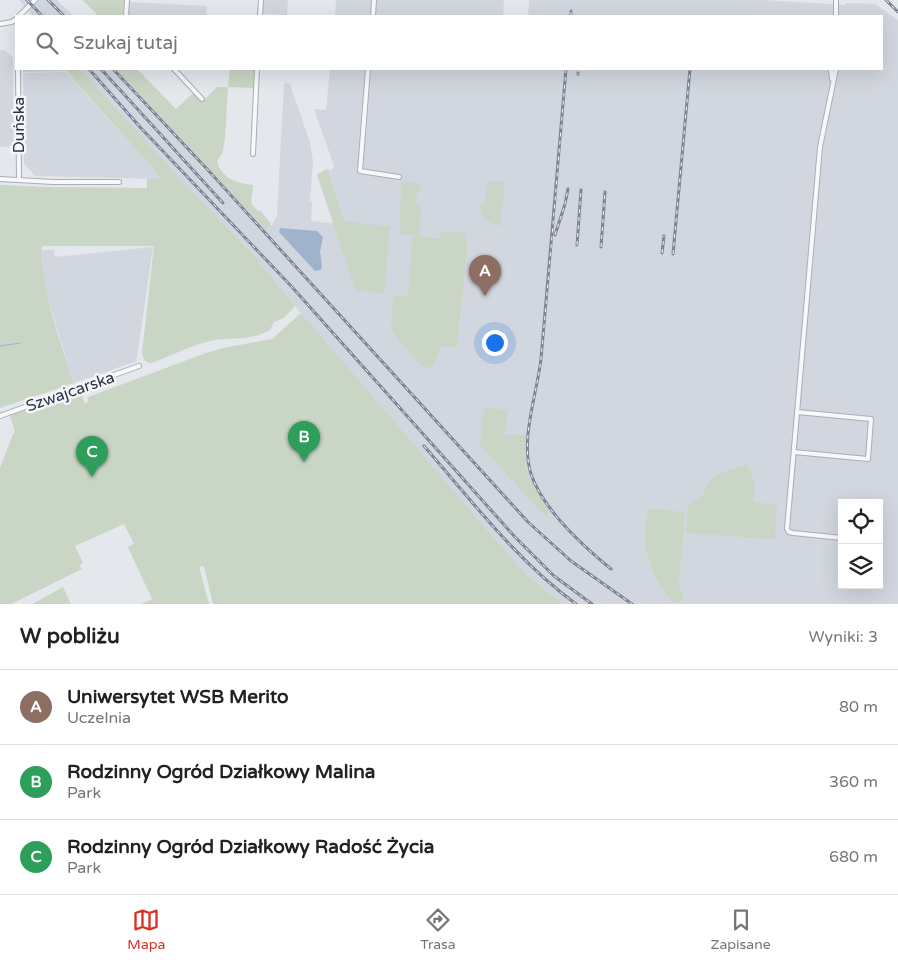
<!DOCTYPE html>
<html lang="pl">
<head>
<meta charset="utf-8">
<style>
	:root { --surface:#fff; --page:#f2f2f2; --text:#222; --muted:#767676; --line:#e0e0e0; --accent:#d93025 }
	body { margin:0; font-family:"Varela Round",sans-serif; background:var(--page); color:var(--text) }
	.controls { position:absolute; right:15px; bottom:15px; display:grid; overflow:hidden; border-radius:0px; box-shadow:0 5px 20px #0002 }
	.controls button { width:45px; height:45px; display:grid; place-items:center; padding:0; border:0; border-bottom:1px solid var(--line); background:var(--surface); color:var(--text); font:25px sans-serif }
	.you { position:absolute; left:494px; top:342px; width:18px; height:18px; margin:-12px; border:4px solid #fff; border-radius:50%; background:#1a73e8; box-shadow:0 0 0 8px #1a73e833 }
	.badge { display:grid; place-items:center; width:32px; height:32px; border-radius:50%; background:var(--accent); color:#fff; font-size:16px; font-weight:700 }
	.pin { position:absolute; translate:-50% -41px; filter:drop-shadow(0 1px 2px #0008) }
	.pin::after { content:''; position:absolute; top:26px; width:18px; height:15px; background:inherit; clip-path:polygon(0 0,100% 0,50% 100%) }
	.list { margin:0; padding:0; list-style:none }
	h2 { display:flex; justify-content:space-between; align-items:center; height:65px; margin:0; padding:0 20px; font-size:21px }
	h2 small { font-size:16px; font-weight:400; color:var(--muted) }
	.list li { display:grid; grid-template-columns:32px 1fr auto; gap:15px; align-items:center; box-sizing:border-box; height:75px; padding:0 20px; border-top:1px solid var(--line) }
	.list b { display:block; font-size:19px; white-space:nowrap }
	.list p { margin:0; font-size:16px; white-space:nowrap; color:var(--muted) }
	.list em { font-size:16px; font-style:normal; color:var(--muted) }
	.icon { flex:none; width:28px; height:28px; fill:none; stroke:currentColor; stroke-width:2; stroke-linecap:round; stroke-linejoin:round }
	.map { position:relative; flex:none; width:898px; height:604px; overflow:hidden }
	.search { position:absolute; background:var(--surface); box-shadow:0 5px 20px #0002; left:15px; right:15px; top:15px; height:55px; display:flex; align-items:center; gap:12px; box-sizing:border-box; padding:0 18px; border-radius:0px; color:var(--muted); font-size:19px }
	.sheet { height:290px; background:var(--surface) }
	nav { display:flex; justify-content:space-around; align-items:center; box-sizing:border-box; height:70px; border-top:1px solid var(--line); background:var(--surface); font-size:14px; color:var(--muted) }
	nav a { display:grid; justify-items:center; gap:2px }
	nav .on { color:var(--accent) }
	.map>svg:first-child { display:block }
	.built { fill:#d2d6de; fill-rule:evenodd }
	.green { fill:#c9d6c5 }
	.water { fill:#9fb4cc }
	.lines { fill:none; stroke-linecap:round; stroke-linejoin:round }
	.stream { stroke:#9fb4cc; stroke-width:1 }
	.street-casing { stroke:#a9aeb7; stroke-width:6 }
	.street { stroke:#f7f8fa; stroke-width:4 }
	.rail-casing { stroke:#7d8696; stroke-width:3 }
	.rail { stroke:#f4f6f9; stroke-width:1; stroke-dasharray:4; stroke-linecap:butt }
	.labels { text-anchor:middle; stroke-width:5; stroke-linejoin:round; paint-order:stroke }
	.street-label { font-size:16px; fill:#2b3445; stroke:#f4f6f9 }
</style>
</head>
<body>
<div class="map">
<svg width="898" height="604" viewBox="0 0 898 604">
	<rect width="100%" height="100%" fill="#e4e7ec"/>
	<g class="built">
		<polygon points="19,0 57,0 73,16 33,16"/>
		<polygon points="263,0 288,0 287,15 262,14"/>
		<polygon points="336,0 371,0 370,16 335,16"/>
		<polygon points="377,0 504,0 503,16 375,16"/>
		<path d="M529,0H764L844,5L847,3L875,4L898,20V604H678L684,597L679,584L684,512L648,508L645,542L657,579L665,592L677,604H562L527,575L488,531L322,339L262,265L173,173L80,69H124L198,145L271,226L277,216L284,83L290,84L310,143L313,161L310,201L312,202L311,221L328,223L345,221L329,174L334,166L314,109L326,110L330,69H366L363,113H367L371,69H882V16H528ZM441,231L466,238L468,246L457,347L394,295L408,296L419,235L441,239ZM842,503H879V585H842Z"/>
		<polygon points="129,2 207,6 206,16 128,16"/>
		<polygon points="0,50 5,50 13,58 14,146 0,147"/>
		<polygon points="66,72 162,179 35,176 24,163 23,73"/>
		<polygon points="153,247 137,357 135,358 137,361 74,383 46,293 43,275 42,250 54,250 55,257"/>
	</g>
	<g class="green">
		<polygon points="82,0 124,0 123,16 97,16 96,13"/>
		<path d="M23,69H80L181,180L258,260L295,306L284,318L274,322L270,330C248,342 233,336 210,341C190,346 171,356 152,363C145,363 143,359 142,353L154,246H42C41,293 60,339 74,383L0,408V185L44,187L147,188V179H162L66,71L23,72Z"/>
		<path d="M116,69H137L176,109L193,93L202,102L217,87H228L225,139L222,154L217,161C221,179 237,183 253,185L251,203L258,212L260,210L271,224L266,230Z"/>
		<polygon points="230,69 254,69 253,88 228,87"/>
		<polygon points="326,169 331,171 329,174 345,221 390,227 384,294 356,290 317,175"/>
		<path d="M488,181L505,182L500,226C484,221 484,220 479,204H485Z"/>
		<polygon points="401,182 421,184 417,194 415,204 422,205 419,235 440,239 441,231 467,233 466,238 468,246 457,347 441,346 432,368 422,366 399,340 391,327 393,295 408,296 412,237 417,235 400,234"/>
		<polygon points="301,313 488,531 527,575 562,604 213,604 204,566 199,567 209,604 141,604 152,599 128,547 134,544 124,524 75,546 83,563 79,565 82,569 11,604 0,604 0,468 13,434 15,432 10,416 11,414 25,410 26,412 81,393 85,404 88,401 88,397 206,353 223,348 272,339"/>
		<polygon points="485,407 508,410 504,435 526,435 525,465 529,477 549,512 545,516 480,445 482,419"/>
		<path d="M747,465L754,480V502L777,505L775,539L686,533L688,505C708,496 700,495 711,480C717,473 738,467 747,465Z"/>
		<path d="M648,508L685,512L679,584L684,597L678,604C659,593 649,565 645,544C644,533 647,519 648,508Z"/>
		<polygon points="63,587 71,604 32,604 36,602"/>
	</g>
	<polygon class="water" points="280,228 317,231 323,237 320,252 322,266 321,270 315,271 279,232"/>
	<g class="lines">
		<polyline class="stream" points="0,346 20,343"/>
		<g class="street-casing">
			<g id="street">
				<polyline points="19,16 35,0"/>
				<polyline points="126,16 127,0"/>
				<polyline points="260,16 261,0"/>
				<polyline points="373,16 374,0"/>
				<polyline points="836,16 836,0"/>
				<polyline points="0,24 12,22 16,19"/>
				<polyline points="18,69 19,180"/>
				<polyline points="174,69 202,99"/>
				<polyline points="368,69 360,171 399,177"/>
				<polyline points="831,69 832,79"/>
				<polyline points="836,69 820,147 787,529 789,532 793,533 842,538"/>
				<polyline points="253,154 257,69"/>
				<polyline points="0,179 53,182 119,182"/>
				<polyline points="0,416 139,366"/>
				<polyline points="794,452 868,459 871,419 797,412"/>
			</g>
		</g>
		<use href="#street" class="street"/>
		<g class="rail-casing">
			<g id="rail">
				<polyline points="27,0 42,16"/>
				<polyline points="48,0 64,16"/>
				<polyline points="886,0 898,12"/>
				<polyline points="571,16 571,11"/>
				<polyline points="89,69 140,127 292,287 515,537 554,576 592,604"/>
				<polyline points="101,69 223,203"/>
				<polyline points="113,69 207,169 528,522 571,561 632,604"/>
				<path d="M566,69C558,165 550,262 541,359C537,394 520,439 531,474C543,510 583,546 611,569"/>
				<polyline points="578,74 578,73"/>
				<polyline points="555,235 565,204 568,189"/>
				<polyline points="577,245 581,190"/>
				<polyline points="601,247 605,192"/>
				<polyline points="662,253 664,236"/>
				<polyline points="673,254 690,69"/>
				<path d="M424,446C472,501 517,561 576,604"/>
			</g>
		</g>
		<use href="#rail" class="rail"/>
	</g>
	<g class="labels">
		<g class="street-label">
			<text transform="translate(18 125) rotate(-90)" y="6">Duńska</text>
			<text transform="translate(70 391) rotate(-19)" y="6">Szwajcarska</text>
		</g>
	</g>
</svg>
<div class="controls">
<button><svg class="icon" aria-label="locate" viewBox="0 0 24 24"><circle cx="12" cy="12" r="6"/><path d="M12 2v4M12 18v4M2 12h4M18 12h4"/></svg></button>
<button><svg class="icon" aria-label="layers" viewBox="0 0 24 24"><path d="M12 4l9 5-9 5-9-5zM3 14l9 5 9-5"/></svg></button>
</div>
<div class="you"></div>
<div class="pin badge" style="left:485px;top:296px;background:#8d6e63">A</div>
<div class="pin badge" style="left:304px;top:462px;background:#2e9e5b">B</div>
<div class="pin badge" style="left:92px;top:477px;background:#2e9e5b">C</div>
<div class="search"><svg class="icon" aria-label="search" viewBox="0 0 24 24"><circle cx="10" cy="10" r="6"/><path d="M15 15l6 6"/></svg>Szukaj tutaj</div>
</div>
<section class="sheet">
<h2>W pobliżu<small>Wyniki: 3</small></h2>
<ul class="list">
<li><span class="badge" style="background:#8d6e63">A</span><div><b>Uniwersytet WSB Merito</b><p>Uczelnia</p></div><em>80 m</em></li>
<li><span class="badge" style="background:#2e9e5b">B</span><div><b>Rodzinny Ogród Działkowy Malina</b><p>Park</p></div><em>360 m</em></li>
<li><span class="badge" style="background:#2e9e5b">C</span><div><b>Rodzinny Ogród Działkowy Radość Życia</b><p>Park</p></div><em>680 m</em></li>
</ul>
</section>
<nav>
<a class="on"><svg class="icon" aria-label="map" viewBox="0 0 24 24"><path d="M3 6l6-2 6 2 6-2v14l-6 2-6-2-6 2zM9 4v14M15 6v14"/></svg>Mapa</a>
<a><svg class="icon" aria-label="directions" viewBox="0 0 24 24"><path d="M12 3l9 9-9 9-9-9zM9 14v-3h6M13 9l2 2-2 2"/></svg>Trasa</a>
<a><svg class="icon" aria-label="saved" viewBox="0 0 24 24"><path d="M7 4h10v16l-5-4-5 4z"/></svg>Zapisane</a>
</nav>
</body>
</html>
